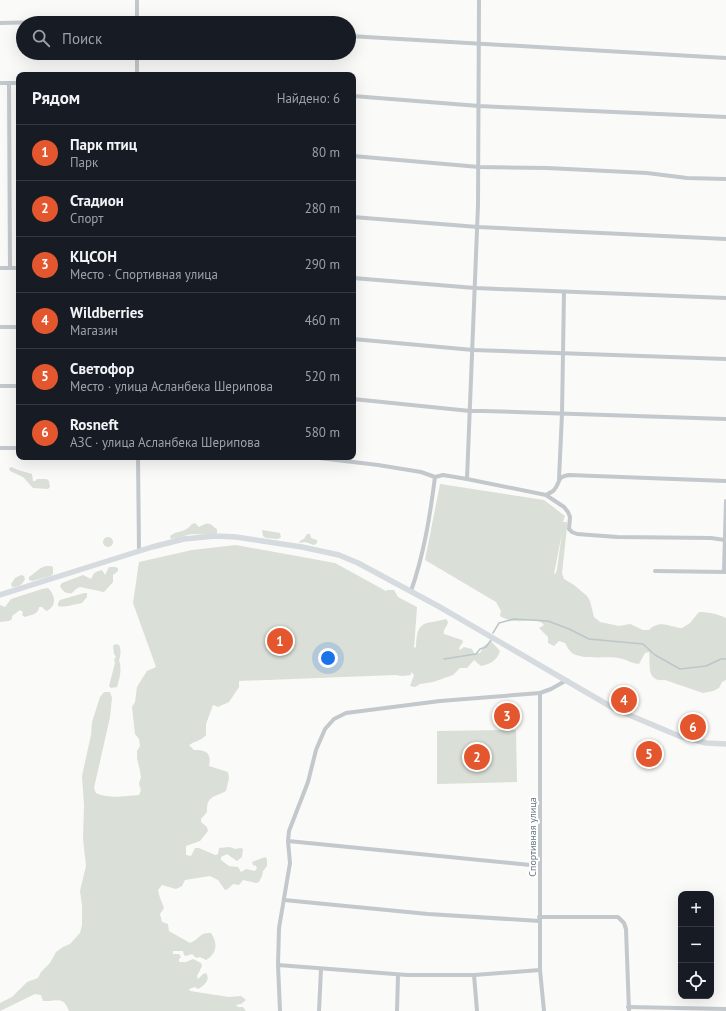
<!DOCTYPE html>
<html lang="ru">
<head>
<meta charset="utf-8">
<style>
	:root { --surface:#171b24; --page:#20242c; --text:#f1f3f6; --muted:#9ea1a6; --line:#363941; --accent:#e4572e }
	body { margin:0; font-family:"PT Sans",sans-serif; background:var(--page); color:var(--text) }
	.controls { position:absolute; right:12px; bottom:12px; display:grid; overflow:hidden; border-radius:8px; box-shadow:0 4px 16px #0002 }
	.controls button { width:36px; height:36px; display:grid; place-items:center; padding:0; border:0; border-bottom:1px solid var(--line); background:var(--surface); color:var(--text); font:20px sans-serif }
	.you { position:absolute; left:328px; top:658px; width:14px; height:14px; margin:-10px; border:3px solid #fff; border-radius:50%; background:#1a73e8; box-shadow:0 0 0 6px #1a73e833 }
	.badge { display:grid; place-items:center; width:26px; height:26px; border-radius:50%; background:var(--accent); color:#fff; font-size:13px; font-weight:700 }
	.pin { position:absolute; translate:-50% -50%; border:2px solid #fff; box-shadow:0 1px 4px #0006 }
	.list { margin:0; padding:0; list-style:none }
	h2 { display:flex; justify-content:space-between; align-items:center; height:52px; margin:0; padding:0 16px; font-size:17px }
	h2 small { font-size:13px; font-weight:400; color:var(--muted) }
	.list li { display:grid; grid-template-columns:26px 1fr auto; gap:12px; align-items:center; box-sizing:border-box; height:56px; padding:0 16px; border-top:1px solid var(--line) }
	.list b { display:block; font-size:15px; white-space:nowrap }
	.list p { margin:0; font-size:13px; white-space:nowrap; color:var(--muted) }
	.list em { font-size:13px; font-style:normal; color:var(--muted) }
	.icon { flex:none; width:22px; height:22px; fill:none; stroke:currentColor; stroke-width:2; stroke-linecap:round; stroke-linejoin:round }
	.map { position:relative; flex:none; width:726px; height:1011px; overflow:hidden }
	.search { position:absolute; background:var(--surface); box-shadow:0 4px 16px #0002; left:16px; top:16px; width:340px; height:44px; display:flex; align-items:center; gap:10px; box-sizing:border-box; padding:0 14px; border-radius:22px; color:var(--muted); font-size:15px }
	.panel { position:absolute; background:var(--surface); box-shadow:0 4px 16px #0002; left:16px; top:72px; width:340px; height:388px; border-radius:8px }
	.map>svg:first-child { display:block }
	.green { fill:#dadfd7; fill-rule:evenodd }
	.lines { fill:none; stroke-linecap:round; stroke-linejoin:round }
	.stream { stroke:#bbc7cb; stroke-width:1.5 }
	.minor { stroke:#c3c8cc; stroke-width:4 }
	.secondary { stroke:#d6dbdf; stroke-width:5.5 }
	.labels { text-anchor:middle; stroke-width:4; stroke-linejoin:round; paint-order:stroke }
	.street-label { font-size:10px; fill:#657683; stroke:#fff }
</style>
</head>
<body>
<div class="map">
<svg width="726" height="1011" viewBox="0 0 726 1011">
	<rect width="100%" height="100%" fill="#fafaf8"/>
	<g class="green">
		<polygon points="12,467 18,470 32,474 33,481 35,481 37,479 47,479 49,481 50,487 48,489 33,488 23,477 10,471 9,468"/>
		<path d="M440,484L544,500L565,516L563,522H567V527L562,573L564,579L574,585L587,596L590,601L594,617L600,622L619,626L630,624L643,630H649C660,619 669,627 682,628L690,623L699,612C708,612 718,614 726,618V680L722,682L719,688L713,691L703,693L665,680C645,682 651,664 649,652L645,653L639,664C630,663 626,659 618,658C606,656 582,660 572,653C569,650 567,647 565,643L559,641L554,646L548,643V637L539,628L544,625C537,617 525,622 516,621C510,621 505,619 500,616L501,611L496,602L425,560ZM562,533L557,569L556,573L554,574Z"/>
		<path d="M195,523L199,527C207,523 208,522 214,527C218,531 217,526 217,533L215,535C207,535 200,534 192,534C185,535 178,539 171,539L170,536C177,530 186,533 192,524Z"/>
		<polygon points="262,530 280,533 281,537 278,539 266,538 263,536"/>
		<polygon points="307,534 310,534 311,538 317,540 317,543 314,545 305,542 299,543 301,540 304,539"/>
		<circle cx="108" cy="542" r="5"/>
		<path d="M236,545L335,563L386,591L387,590H394L398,597L417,607L414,648L416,647C417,619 424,625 446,619L448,622C447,627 443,629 444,634L462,640L463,642L459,648L460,650L464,647L472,649L474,653H480L484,646L491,641L500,651C497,661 490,664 481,666L474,660L467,668H460L453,675L433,682L420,684L415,687L410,686L414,675L411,672V675L402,676L395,675L239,681V687L229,702L218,707L213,705L206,724V735C201,741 195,741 189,745L194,750C205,750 212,752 209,766L228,772L229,778L226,791C215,797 206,796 207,812L201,819V822L207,827L208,831L200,841L186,846V855L191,856L195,848H199L215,855L218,854L219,848L230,847L235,849L241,848L243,849L242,857L237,861L227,854L221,857V860L229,866L238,867L241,872L246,869L255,871L257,868L256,866L253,865L252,862L265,857L267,859V866L263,871L262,876L259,882L256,883L243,880L239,885L233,884L228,889L225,890L218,880L210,876L185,880L182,886L176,889L162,885L158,890C159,897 162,902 164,908L160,914L162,922L168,924L169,931L190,943C200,939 199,932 211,933C218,943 217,954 206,960L200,957L196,958L192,954L186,956L184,955L183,951H173V954H179L181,957L179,959V962H186L193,959L201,963L202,966L197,976L198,979L203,974L206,973C211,980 204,986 198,989L195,987L189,989L190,991L229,997L241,996L246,1000L241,1004L236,1005L238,1007H243L246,1011H69C63,995 56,1002 43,1001L41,995L35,994L0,1011V1003L12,997L27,982L38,978L41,972L50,963L56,952L63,947L70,944L80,933L82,925V905L80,891L86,866L83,839L84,805L82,776L91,735L92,722L100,697L104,692H110L112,698L110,717L94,788L96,793C107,799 126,796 139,795L141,790L139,784L141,777L140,771L137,758V751L140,746L139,739L135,734L132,707L135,702L137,687L140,682L147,671L156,667L133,603L139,562L192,550Z"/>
		<path d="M47,566H51L53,567V574L51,576L32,581L29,580V577C35,573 40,567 47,566Z"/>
		<path d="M109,567H115L118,568V571L113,575V582L104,592L80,587L76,589L72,593C65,594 63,591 60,586L62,583L83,575L91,579C94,573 94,572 102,570L105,575Z"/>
		<path d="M21,575L24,576L25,579C22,585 19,587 12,587L11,584L15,578Z"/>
		<path d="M48,588C56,596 57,607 46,611L42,607H39C39,614 31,615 25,617L22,615L23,612L20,610L12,616V619L9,621L0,622V605L5,607L11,599L42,589Z"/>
		<path d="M84,593H87V597L82,603C75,604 64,608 58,606V603L60,600Z"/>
		<path d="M115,644L119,645C121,649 121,655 119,660C122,668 120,678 117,687L111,688L109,686L115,663L114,659L116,657L114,654L113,646Z"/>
		<polygon points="516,730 517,782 437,784 437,731"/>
	</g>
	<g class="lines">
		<g class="stream">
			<polyline points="493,633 499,623 514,619 548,621 569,629 589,639 643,644 655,655 680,669 706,666 721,659 726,659"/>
			<polyline points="444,659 476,654 480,649 486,647 491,640"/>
		</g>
		<g class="minor">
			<polyline points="137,0 137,23"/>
			<polyline points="0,23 137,20"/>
			<polyline points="349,36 726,58"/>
			<polyline points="137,53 137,75"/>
			<polyline points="0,83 19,83"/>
			<polyline points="9,83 10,268"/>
			<polyline points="353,96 479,106 726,117"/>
			<polyline points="353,156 479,167 547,168 647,173 687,178 726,179"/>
			<polyline points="353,217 478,227 726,239"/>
			<polyline points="0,268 19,268"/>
			<polyline points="353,278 475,288 726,298"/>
			<polyline points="0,327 19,327"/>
			<polyline points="353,339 473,350 726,359"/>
			<polyline points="0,386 19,386"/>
			<polyline points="353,399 470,411 484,411 726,419"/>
			<polyline points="0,448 19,448"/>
			<polyline points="138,457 139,551"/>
			<polyline points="311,457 378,465 421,472 435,477 443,475 467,479 546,495 564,507 568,512 570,517 569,529 572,532 577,534 617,537 711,538 725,540"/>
			<polyline points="467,479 478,205 479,0"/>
			<polyline points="559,479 562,414 564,292"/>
			<path d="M546,495C548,494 552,492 554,490C561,482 556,477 569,475L726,481"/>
			<polyline points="655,571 726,572"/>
			<polyline points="724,572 726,501"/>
			<path d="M411,591C424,554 430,516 435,477"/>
			<polyline points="288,841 540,866"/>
			<polyline points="284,900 428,914 540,921"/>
			<polyline points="539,917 618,917 624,923 626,929 629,1011"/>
			<polyline points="278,965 407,975 474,975 540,970"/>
			<polyline points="474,975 477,1011"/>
			<polyline points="628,1007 726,1009"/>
			<polyline points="280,1011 278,965 279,928 290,863 288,841 289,831 308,782 316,750 325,729 334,719 346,713 440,701 540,693"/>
			<polyline points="319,1011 321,969"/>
			<polyline points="397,1011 398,975"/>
			<polyline points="544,1011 540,970 540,693 551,689 567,680"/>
		</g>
		<polyline class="secondary" points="0,595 152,547 184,539 215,536 236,537 302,547 339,555 358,563 438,606 615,709 679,736 706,743 726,744"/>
	</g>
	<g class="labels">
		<g class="street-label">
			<text transform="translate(532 837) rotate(-90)" y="4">Спортивная улица</text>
		</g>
	</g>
</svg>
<div class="controls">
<button>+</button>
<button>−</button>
<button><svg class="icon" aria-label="locate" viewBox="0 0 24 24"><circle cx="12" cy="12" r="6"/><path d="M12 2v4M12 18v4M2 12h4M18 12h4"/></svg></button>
</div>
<div class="you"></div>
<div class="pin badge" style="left:280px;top:641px">1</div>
<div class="pin badge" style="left:477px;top:757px">2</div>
<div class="pin badge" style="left:507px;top:716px">3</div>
<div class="pin badge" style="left:624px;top:700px">4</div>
<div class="pin badge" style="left:649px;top:754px">5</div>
<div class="pin badge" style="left:693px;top:727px">6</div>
<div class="search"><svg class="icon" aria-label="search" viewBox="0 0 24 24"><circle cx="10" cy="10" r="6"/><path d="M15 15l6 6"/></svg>Поиск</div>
<section class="panel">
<h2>Рядом<small>Найдено: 6</small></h2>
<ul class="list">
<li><span class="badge">1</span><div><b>Парк птиц</b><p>Парк</p></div><em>80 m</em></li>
<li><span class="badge">2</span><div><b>Стадион</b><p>Спорт</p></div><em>280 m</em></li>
<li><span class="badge">3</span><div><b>КЦСОН</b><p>Место · Спортивная улица</p></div><em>290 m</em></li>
<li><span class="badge">4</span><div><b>Wildberries</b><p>Магазин</p></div><em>460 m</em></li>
<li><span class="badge">5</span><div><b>Светофор</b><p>Место · улица Асланбека Шерипова</p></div><em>520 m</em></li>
<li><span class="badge">6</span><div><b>Rosneft</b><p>АЗС · улица Асланбека Шерипова</p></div><em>580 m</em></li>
</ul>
</section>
</div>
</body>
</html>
